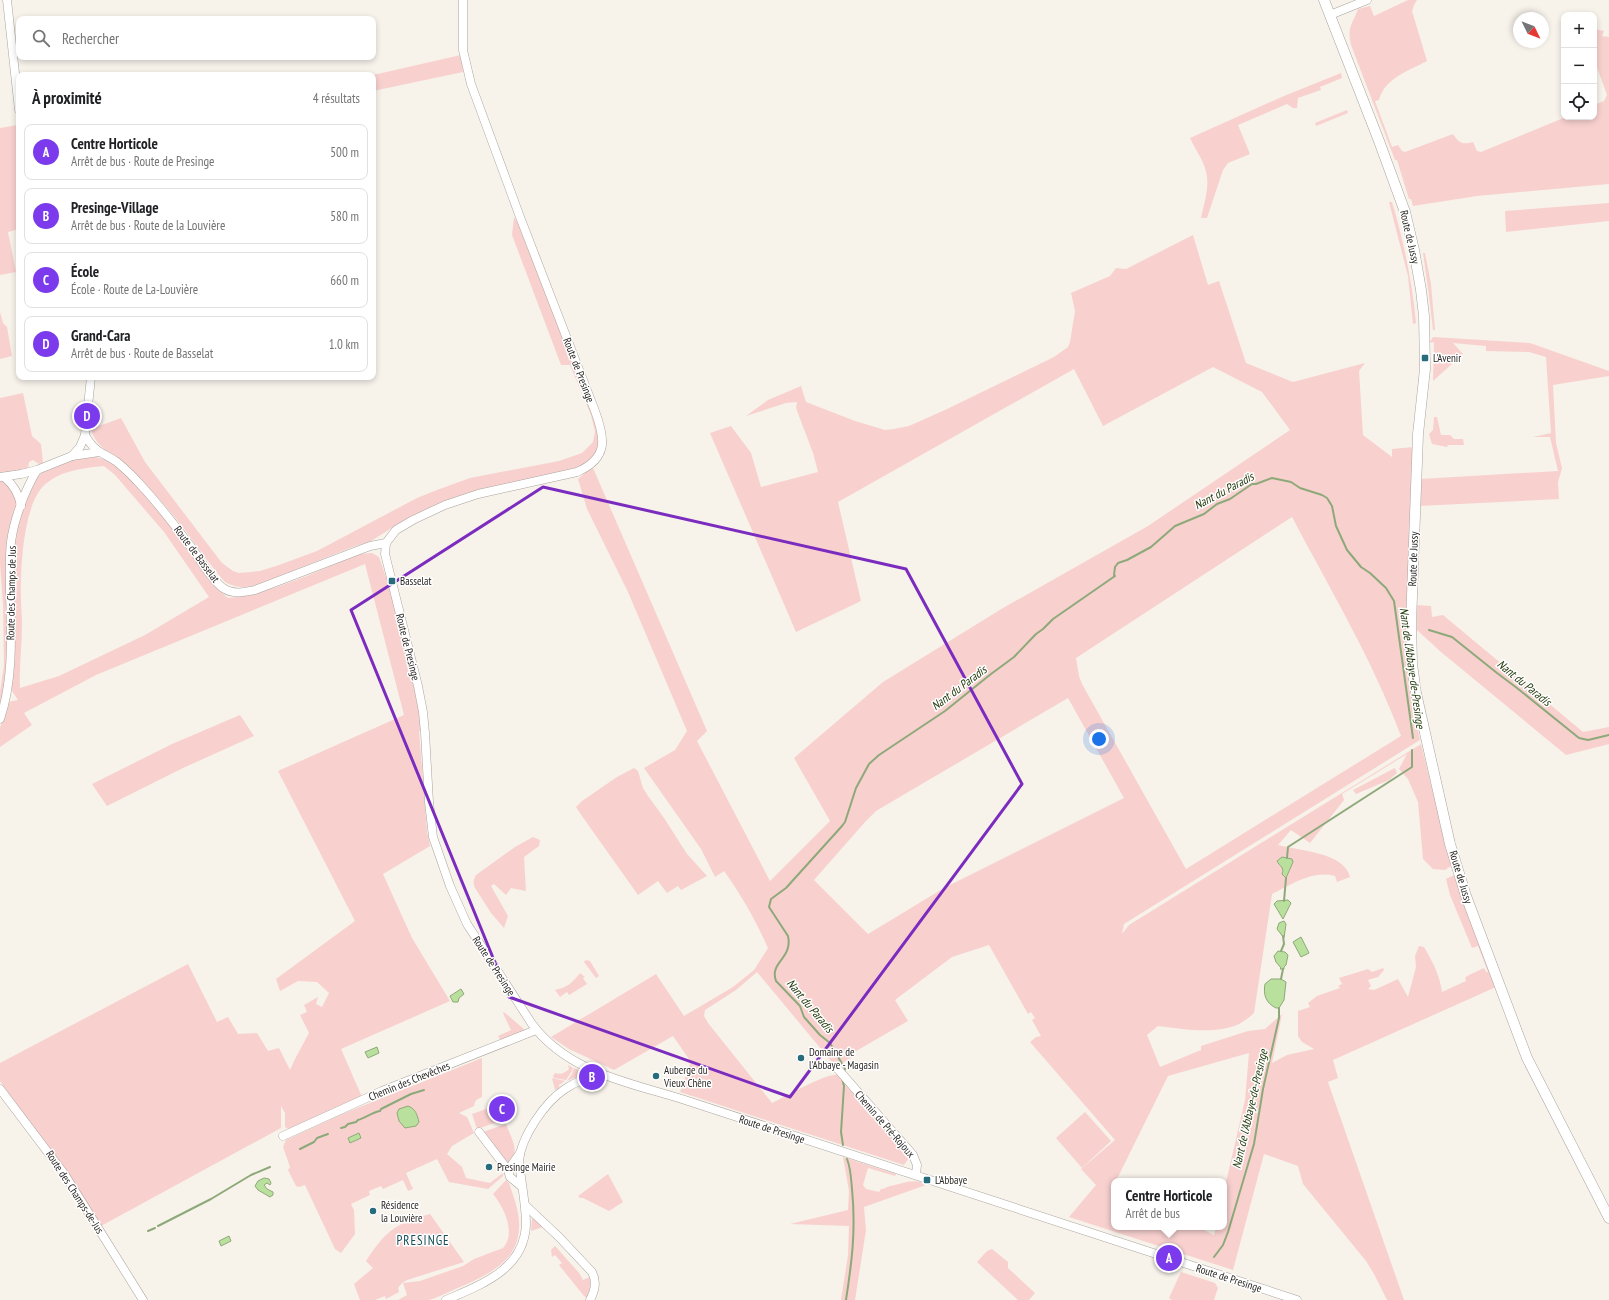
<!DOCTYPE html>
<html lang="fr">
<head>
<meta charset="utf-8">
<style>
	:root { --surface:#fff; --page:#f6f6f6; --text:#202124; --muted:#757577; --line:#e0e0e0; --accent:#7c3aed }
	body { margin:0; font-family:"PT Sans Narrow",sans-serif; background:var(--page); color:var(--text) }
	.controls { position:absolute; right:12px; top:12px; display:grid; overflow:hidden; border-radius:8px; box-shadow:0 2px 6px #0003 }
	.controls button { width:36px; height:36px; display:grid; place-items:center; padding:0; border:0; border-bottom:1px solid var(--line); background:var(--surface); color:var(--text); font:20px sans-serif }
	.compass { position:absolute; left:1513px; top:12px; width:36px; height:36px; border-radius:50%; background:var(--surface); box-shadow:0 2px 6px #0003; rotate:133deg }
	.you { position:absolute; left:1099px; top:739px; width:14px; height:14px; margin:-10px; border:3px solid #fff; border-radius:50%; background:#1a73e8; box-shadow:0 0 0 6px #1a73e833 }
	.badge { display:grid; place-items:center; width:26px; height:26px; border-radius:50%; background:var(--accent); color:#fff; font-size:13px; font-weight:700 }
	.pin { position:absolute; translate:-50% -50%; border:2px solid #fff; box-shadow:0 1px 4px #0006 }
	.popup { position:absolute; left:1111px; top:1178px; width:116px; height:52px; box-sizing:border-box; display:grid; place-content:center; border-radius:8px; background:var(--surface); filter:drop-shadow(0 1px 3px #0005); font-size:13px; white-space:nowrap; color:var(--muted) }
	.popup b { font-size:15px; color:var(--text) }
	.popup::after { content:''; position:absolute; left:50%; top:100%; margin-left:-8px; border:8px solid transparent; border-top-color:var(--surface) }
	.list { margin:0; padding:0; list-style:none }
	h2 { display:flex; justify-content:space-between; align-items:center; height:52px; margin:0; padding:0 16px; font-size:17px }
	h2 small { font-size:13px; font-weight:400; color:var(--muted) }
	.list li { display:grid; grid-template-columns:26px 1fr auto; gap:12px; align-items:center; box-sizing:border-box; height:56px; margin:0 8px 8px; padding:0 8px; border:1px solid var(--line); border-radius:8px }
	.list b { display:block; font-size:15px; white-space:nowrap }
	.list p { margin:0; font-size:13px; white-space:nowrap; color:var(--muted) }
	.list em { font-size:13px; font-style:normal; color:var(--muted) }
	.icon { flex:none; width:22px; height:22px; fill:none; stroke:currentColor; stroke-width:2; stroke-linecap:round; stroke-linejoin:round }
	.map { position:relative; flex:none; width:1609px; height:1300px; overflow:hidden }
	.search { position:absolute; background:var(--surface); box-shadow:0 2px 6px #0003; left:16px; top:16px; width:360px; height:44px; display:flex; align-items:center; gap:10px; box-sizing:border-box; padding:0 14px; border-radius:8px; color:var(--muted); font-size:15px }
	.panel { position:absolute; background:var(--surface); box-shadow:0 2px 6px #0003; left:16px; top:72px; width:360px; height:308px; border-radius:8px }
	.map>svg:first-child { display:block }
	.green { fill:#f8d1cf; fill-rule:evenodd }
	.water { fill:#b9e19d; stroke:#8ea979 }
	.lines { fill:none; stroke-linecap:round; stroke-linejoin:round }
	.stream { stroke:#8ea979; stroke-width:2 }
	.minor-casing { stroke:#a9a49d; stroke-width:9 }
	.major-casing { stroke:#a9a49d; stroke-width:11 }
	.minor { stroke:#fff; stroke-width:8 }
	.major { stroke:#fff; stroke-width:10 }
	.marked { fill:none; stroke:#7b2cbf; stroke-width:3; stroke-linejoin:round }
	.poi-dot { fill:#276c7c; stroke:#fff; stroke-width:1.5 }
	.labels { text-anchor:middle; stroke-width:3; stroke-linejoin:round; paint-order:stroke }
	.street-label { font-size:11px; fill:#292724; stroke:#fff }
	.poi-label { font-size:11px; fill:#292724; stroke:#fff; text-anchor:start }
	.water-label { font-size:12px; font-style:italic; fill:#1e3606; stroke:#fff }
	.quarter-label { font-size:13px; letter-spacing:1px; fill:#154d59; stroke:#fff }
</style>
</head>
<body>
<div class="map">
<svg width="1609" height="1300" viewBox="0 0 1609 1300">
	<rect width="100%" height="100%" fill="#f7f2ea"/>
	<g class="green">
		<path d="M1408,0H1417L1414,5L1412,11L1427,61C1408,71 1385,78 1379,100L1375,101L1392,147L1398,145L1402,151L1405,152L1453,134C1459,143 1462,145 1473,142L1477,151L1481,152L1566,117H1594V105L1604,101L1607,95L1594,59V29L1604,31L1602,36L1609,37V184L1477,196L1413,206L1411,199H1409L1397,160H1395L1351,45C1347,27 1352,25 1358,9L1370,6L1374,16Z"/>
		<polygon points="461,55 463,72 373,91 373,75"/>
		<path d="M1341,73L1342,78L1320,87L1321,90L1298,98L1297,108H1293L1287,104L1238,125L1250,154L1228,163L1223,170L1207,218H1201C1204,203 1210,187 1206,172C1204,161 1195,149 1190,138L1284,96Z"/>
		<polygon points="1347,110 1348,113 1316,126 1315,123"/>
		<polygon points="18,125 19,229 8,232 16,272 0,275 0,128"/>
		<path d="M1389,202H1392C1404,242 1412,282 1416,323L1413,324L1408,276Z"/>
		<polygon points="1609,203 1609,221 1506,232 1505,211"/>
		<path d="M514,217L520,226L595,421C600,445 601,457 576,468L454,499L411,516L371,541L350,548L257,585C245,588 235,588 225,582C209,564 196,545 182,526C166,506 149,487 131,469C116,454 97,451 91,429L121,418L145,462L222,563L233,571L239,573L260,571L279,565L317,551L417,498L437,490L470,478L559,461L582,453L593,442L595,432L591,415L570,365H561L512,235Z"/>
		<path d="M1193,235L1208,285L1219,281L1246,363L1293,382L1365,363L1359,371L1363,435L1392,457V449L1413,447L1406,646L1410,692L1420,740L1124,924L1122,934L1129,925L1421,744L1451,866L1445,870L1433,869L1423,859L1418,802L1408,779L1399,769L1407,754L1342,794L1344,800L1310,843L1291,830L1278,845C1300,851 1344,852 1350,877L1337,882L1335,876C1313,870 1292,884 1272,894L1254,1013C1250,1017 1244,1021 1239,1024C1215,1035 1183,1029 1158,1026L1147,1035L1160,1067L1201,1050V1046L1248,1031L1265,1029L1282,1014L1272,1063L1287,1055L1314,1049L1302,1042L1298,1036V1011L1310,1007L1308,1003L1317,996L1340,988L1338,986L1342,984L1339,978L1368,969L1372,972L1383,968L1384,970L1378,977L1368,980L1371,986L1368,989L1374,990L1398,979L1408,997L1416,967L1415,956L1419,946L1424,947C1433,963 1439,973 1442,992L1466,981L1465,978L1467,976L1484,968L1486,972H1488L1478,946L1472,948L1450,895L1446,879L1454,875L1496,987L1333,1060L1338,1078L1328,1082L1404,1300H1387L1374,1274L1366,1261L1303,1184L1298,1166L1264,1154L1233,1270L1069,1217L1096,1185L1081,1169L1115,1140L1030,1042L1036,1037L1041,1036L1032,1020L1035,1018L1031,1012L1028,1014L989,945L952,957L895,1000L908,1021L851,1054L852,1057L836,1067L757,972L736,990L705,1010L704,1016L708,1023L772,1103C785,1097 827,1072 839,1075L858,1100L909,1158L904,1165L680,1092L691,1062L673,1036L614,1070L569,1049L551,1037L656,974L684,1016L733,987L754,970L768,948C756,921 742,896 724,871L715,877L701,849L644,768L675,750L687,731L628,592L587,509L578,479L587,471L593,468L707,731L697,741L770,881L830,821L794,758L883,682L1003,608L1148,526L1290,430L1262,392L1213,367L1103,426L1074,369L838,502L861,601L796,632L710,433L731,426L751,453L761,487L818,472L813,453L796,408L797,402L786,403L746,416L768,400L801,386L806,402L855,421L885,430L894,429L909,426L945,410L1054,357L1068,347L1070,342L1075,311L1071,293L1110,276L1116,268L1126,269ZM1292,517C1330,589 1372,659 1401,736L1186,869L1082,684L1079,676L1076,658ZM1068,698L1124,798L944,888L868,934L814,880L865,822L876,811ZM1249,1053L1245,1100L1224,1191V1227H1216L1214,1235L1198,1227H1114V1181H1116L1168,1076Z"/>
		<polygon points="1423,253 1425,253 1431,284 1435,330 1433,330 1428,288"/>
		<polygon points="0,312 3,323 7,327 12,356 0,359"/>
		<polygon points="1433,337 1530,343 1609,371 1609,376 1553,385 1556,443 1562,468 1558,482 1559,499 1419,506 1420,479 1558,471 1550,437 1533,437 1551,433 1546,357 1529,352 1486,351 1486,346 1453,343 1463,354 1433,381 1434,342 1429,343"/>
		<polygon points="23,393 32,436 41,444 43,463 39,464 33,460 29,462 28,468 24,470 0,473 0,398"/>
		<polygon points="1434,417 1437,417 1441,435 1450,435 1454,439 1463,439 1464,445 1448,445 1447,447 1432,444 1429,434 1433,430"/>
		<path d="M92,456C123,462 143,492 161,514C170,525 180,536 188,548C200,566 211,585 228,598C274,593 317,571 359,554L372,553L379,557L395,603L415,686L422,730L419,731L427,831L430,846L383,874L412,938L450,1001L341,1049L362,1097L291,1131L285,1127V1113L281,1106V1128L101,1226L0,1081V1063L188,964L217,1022L228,1017L238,1034L257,1033L268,1051L279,1048L290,1070L295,1059L309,1033L300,1015L307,1012L304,1005L318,997L316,1004L322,1007L329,993L317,982L298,981L280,991L276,979L355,921L278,771L404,715L365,564L96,675L24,713L32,725L0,747V728L8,702L18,700L12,691L11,684C13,655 14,625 14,596C14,582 12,567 13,553C14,535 26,493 37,478C45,466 78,458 92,456ZM104,466L115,475L164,532L209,597L145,635L59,676L20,688C19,667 22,645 22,624C22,616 21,608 21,600C20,571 23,513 40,490C55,471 82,468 104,466Z"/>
		<polygon points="0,480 10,485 17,504 10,533 7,671 0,711 0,692 4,665 3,604 0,564"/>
		<polygon points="1417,605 1431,606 1432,617 1443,615 1583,732 1609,727 1609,744 1566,755 1441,652 1417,630"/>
		<polygon points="240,715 254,736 183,768 107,806 92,784 172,744"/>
		<polygon points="634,768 638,771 643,788 648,796 664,818 687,854 707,876 681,890 678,886 667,893 658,881 638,895 582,816 576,807 582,801 617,777"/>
		<polygon points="1395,768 1397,773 1389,780 1356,794 1353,790"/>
		<path d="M533,837L540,840L539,846L524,857L526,891L511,888L506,895L494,884L491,886L508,916L504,928L491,913L475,888C473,883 473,880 476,875L515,847Z"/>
		<polygon points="586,960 590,961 599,976 596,978 584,962"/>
		<path d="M580,973L585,977L583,978L587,984L569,995L567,992L560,997L555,990C567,988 573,982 580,973Z"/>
		<polygon points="504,1012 525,1030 501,1041 498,1036 511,1030 503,1013"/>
		<path d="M482,1058V1097C477,1099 475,1100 474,1106L459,1113L467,1117L474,1133L452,1146L447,1154L462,1167L466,1178L490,1183L503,1173V1176L488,1189L449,1182L437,1159L406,1173L413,1189L408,1191L403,1180L383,1189L381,1186L369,1191L370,1195L351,1204L354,1210L355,1234L341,1253L335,1249L305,1185L299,1187L296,1186L288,1170L290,1167L283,1147L286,1140L340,1115Z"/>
		<path d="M568,1065L573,1068L572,1071L566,1080L554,1078L553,1076L555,1073C560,1075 565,1073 569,1069Z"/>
		<polygon points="574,1068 584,1072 585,1075 583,1077 581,1075 567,1081 572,1074"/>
		<polygon points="552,1078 565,1081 559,1085 559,1088 555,1090"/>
		<polygon points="500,1104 506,1119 477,1129 472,1114"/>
		<polygon points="1085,1112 1111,1141 1082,1168 1056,1138"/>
		<path d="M506,1124C511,1138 522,1153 507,1164L483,1132Z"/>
		<path d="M843,1157L896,1174L895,1176L868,1168L863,1185L866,1189L879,1192L881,1189C885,1189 886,1187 890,1186C902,1184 915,1177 926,1185L864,1207L866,1230L855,1300H841L848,1255L849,1226L790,1224L848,1210L849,1191Z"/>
		<polygon points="608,1174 623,1202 609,1211 583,1198 580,1198 578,1196"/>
		<path d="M506,1180L509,1183C515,1201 522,1217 518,1237C512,1267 476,1280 451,1291C444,1294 436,1298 429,1300C419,1300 407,1300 398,1300L407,1295L403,1283L420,1281L463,1266L474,1259L503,1248C505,1246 507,1242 508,1239C512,1224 502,1205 493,1194Z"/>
		<path d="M430,1214L464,1262L407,1280L402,1283L398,1288L399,1292L386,1299L385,1296L375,1300H360L354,1284L373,1268L366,1261C385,1232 395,1223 430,1214Z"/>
		<polygon points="532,1218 534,1218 543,1227 531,1231"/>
		<polygon points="555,1246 579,1273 583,1280 590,1277 590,1289 587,1298 584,1296 559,1265 562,1263 555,1255 552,1257 551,1250"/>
		<polygon points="992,1249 1008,1262 1008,1268 1035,1293 1029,1300 1018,1300 977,1262 987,1251"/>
		<polygon points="1181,1272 1215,1283 1218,1288 1214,1300 1172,1300 1169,1298"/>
	</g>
	<g class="water">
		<path d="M1282,857L1292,859L1293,862L1286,878L1282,874C1285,867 1279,866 1277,861Z"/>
		<polygon points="1288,900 1291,903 1283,919 1274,904 1277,901"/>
		<polygon points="1284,921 1286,924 1284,938 1277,929 1279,923"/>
		<polygon points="1301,937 1309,953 1301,957 1293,942"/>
		<polygon points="1278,951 1285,952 1288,955 1286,965 1284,967 1284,969 1280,969 1281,968 1276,962 1274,956"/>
		<path d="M1271,979H1281L1286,982L1284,1000L1279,1008H1276C1266,1003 1263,995 1265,984Z"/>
		<polygon points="461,989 464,994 459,998 458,1002 453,1002 450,996"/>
		<polygon points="377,1047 379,1053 368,1058 365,1052"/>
		<path d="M408,1106C416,1109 417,1115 419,1122L416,1126L405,1128L399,1121L397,1113L399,1109Z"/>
		<polygon points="359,1133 361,1138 350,1143 348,1138"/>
		<polygon points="264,1178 269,1179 271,1183 270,1185 267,1183 264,1185 267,1189 273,1192 273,1195 270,1197 258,1190 255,1186 258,1181"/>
		<polygon points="229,1236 231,1241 221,1246 219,1241"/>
	</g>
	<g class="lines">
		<g class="stream">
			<polyline points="1429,630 1452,637 1497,673 1517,688 1579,738 1588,740 1609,735"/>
			<polyline points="1287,858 1288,847 1412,767 1412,750"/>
			<polyline points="1284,901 1286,878"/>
			<polyline points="1281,951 1284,944 1283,936"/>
			<polyline points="1281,979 1283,969"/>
			<path d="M844,1072L845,1069L830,1043L820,1035L804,1017L800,1006L776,981C769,962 793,959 788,936L769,907L771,899L786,888L842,826L845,822L856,788L869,764L879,755L945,711L981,682L991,674L1014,657L1036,634L1043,629L1053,619L1115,576L1114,575L1115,567L1118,563L1127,560L1151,547L1175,526L1204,514L1217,504L1230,499L1252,484H1256L1272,478L1291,482L1300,488L1322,495L1327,498L1332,506L1336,526L1347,550L1361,567L1370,573L1386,588L1394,601L1413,738"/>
			<polyline points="842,1078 844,1086 841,1132 843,1145"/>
			<path d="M341,1128L345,1127L348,1124L356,1122L358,1120C366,1118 372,1112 380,1111L381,1109L411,1094L424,1090"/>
			<polyline points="300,1149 314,1142 317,1138 328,1134"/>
			<polyline points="158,1226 211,1199 251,1175 270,1167"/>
			<polyline points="148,1231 155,1228"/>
			<polyline points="1214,1257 1223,1245 1228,1232 1254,1144 1263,1089 1279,1018 1279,1008"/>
			<path d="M846,1300C852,1261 856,1229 852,1189C851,1179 851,1169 847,1159"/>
		</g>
		<g class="minor-casing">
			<g id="minor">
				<polyline points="7,0 19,110"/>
				<path d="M463,0V50L471,84L520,217L595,411C605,438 609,458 577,472L478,494L445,505L413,520L396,530L386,543L385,554L418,686L423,712L425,733L429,802L433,837L450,886L467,924L532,1024C569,1074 633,1083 688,1101L1297,1300"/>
				<polyline points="1330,15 1367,0"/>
				<path d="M91,377L85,435C95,453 102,452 117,462C124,468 131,474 137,481C157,502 174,524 191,547C201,560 210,578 223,588C233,595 245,592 255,590L370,546L386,543"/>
				<polyline points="72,456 99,452"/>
				<polyline points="0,477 21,474 37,470 72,456 80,447 85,435"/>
				<path d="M4,477C14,485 19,494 21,506"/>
				<path d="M0,719C14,678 11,633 10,591C10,575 9,558 11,542C14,519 25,490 37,470"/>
				<polyline points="836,1067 913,1155 917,1165 916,1174"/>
				<polyline points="0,1089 65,1175 143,1300"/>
				<polyline points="479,1132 508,1170"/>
				<polyline points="283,1136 382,1091 536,1030"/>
				<polyline points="520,1153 508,1170 510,1177 522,1187"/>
				<path d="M525,1205L559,1237L592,1272C597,1282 595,1290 590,1300"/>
				<path d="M446,1300C480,1285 524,1270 526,1225C526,1204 521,1182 519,1161C521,1137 545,1102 565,1089C575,1082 590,1076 603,1076"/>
			</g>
		</g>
		<g class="major-casing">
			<polyline id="major" points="1324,0 1379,141 1405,212 1414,250 1421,290 1424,316 1425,369 1418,434 1411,623 1412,664 1416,693 1450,844 1466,896 1527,1058 1609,1218"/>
		</g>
		<use href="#minor" class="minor"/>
		<use href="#major" class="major"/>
	</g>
	<path class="marked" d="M543,487L906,569L1022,784L790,1097L509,997L351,610Z"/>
	<g class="poi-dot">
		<rect x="1421" y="354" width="8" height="8" rx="2"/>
		<rect x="388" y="577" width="8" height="8" rx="2"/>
		<circle cx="801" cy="1058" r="4"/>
		<circle cx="656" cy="1076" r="4"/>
		<circle cx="489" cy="1167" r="4"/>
		<rect x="923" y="1176" width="8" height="8" rx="2"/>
		<circle cx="373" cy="1211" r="4"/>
	</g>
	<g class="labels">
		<g class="street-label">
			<text transform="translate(1410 237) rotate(77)" y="4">Route de Jussy</text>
			<text transform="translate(579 370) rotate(69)" y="4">Route de Presinge</text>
			<text transform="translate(197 554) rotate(53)" y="4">Route de Basselat</text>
			<text transform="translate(1413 559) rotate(-88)" y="4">Route de Jussy</text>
			<text transform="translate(11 593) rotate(-89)" y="4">Route des Champs de Jus</text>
			<text transform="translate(408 647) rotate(76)" y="4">Route de Presinge</text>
			<text transform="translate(1461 877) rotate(73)" y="4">Route de Jussy</text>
			<text transform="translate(494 966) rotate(57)" y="4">Route de Presinge</text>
			<text transform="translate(409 1081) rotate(-22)" y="4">Chemin des Chevêches</text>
			<text transform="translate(885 1124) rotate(49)" y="4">Chemin de Pré-Rojoux</text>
			<text transform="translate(772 1129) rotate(18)" y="4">Route de Presinge</text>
			<text transform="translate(75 1192) rotate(57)" y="4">Route des Champs-de-Jus</text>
			<text transform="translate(1229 1278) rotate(18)" y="4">Route de Presinge</text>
		</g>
		<g class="poi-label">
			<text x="1433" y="362">L'Avenir</text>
			<text x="400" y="585">Basselat</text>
			<text x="809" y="1056">Domaine de<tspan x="809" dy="13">l'Abbaye - Magasin</tspan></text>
			<text x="664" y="1074">Auberge du<tspan x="664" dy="13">Vieux Chêne</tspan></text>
			<text x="497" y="1171">Presinge Mairie</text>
			<text x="935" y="1184">L'Abbaye</text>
			<text x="381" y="1209">Résidence<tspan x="381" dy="13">la Louvière</tspan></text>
		</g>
		<g class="water-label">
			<text transform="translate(1224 491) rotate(-28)" y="4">Nant du Paradis</text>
			<text transform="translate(1412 668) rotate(82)" y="4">Nant de l'Abbaye-de-Presinge</text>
			<text transform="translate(1524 683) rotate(39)" y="4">Nant du Paradis</text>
			<text transform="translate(959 688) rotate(-37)" y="4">Nant du Paradis</text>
			<text transform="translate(810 1006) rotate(50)" y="4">Nant du Paradis</text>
			<text transform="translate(1250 1109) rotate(-77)" y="4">Nant de l'Abbaye-de-Presinge</text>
		</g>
		<g class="quarter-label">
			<text x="423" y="1245">PRESINGE</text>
		</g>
	</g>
</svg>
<div class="controls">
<button>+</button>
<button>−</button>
<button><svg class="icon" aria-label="locate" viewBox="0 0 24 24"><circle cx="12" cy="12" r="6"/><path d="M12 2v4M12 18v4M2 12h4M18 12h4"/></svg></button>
</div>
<svg class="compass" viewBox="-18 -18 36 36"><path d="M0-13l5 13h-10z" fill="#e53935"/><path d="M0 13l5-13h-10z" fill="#757577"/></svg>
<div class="you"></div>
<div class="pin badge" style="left:1169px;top:1258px">A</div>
<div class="popup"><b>Centre Horticole</b>Arrêt de bus</div>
<div class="pin badge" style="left:592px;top:1077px">B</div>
<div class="pin badge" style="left:502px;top:1109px">C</div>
<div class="pin badge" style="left:87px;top:416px">D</div>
<div class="search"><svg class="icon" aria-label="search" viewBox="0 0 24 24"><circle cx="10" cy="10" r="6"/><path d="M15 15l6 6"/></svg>Rechercher</div>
<section class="panel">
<h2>À proximité<small>4 résultats</small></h2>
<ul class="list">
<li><span class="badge">A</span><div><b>Centre Horticole</b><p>Arrêt de bus · Route de Presinge</p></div><em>500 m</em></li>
<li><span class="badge">B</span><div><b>Presinge-Village</b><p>Arrêt de bus · Route de la Louvière</p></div><em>580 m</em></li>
<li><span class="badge">C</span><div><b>École</b><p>École · Route de La-Louvière</p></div><em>660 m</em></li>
<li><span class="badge">D</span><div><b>Grand-Cara</b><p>Arrêt de bus · Route de Basselat</p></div><em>1.0 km</em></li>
</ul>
</section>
</div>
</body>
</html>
